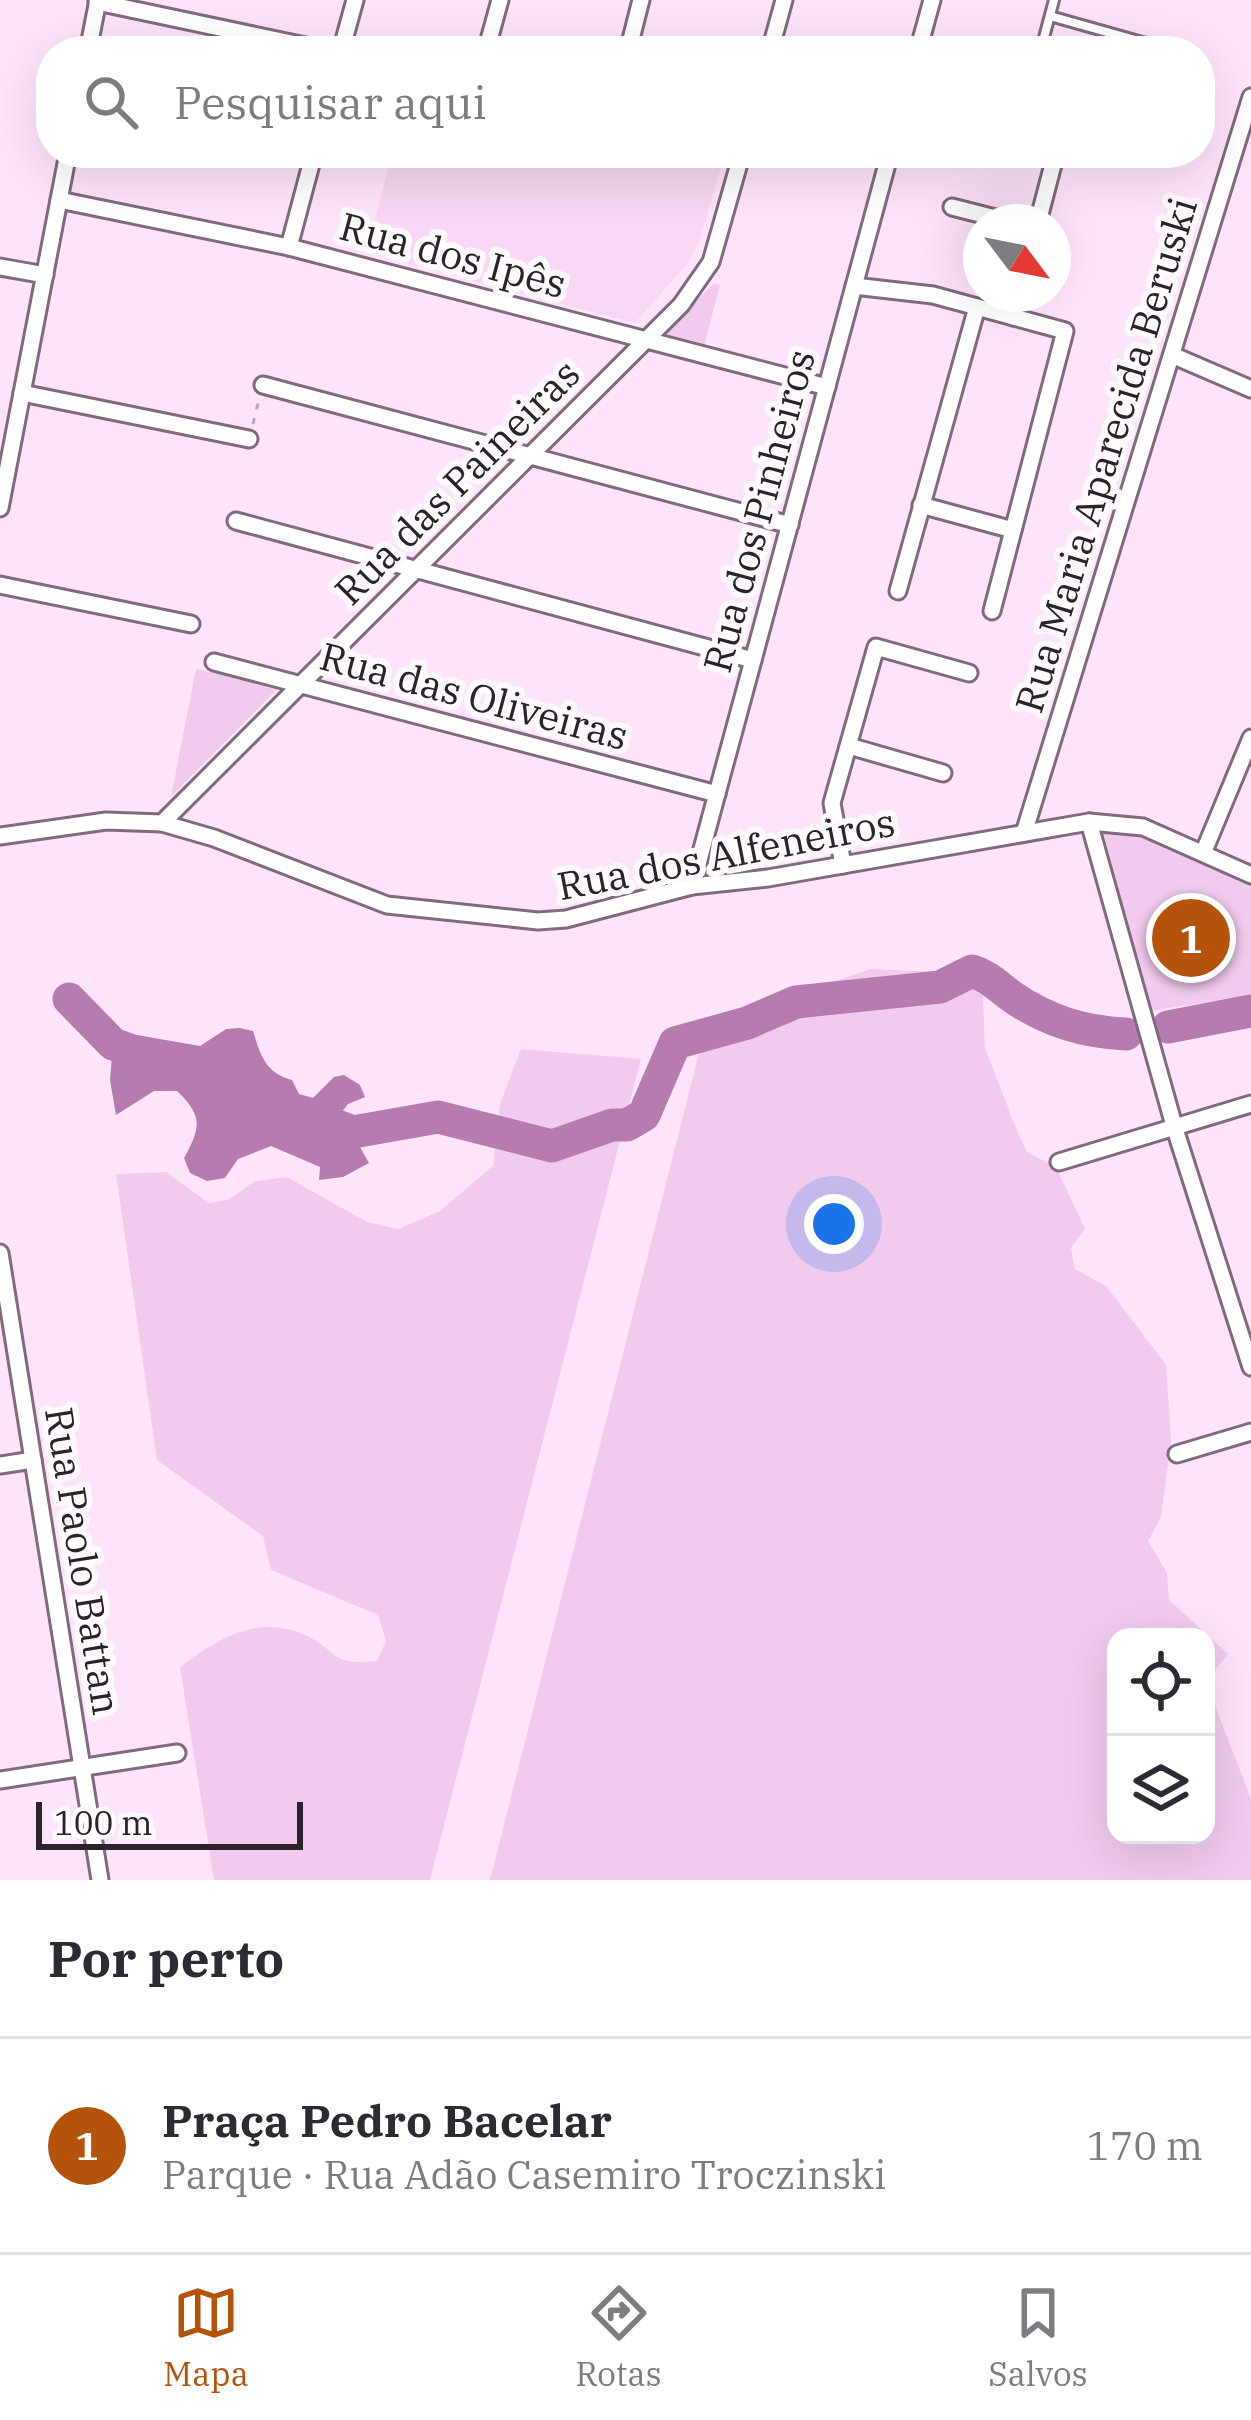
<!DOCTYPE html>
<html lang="pt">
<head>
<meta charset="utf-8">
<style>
	:root { --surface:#fff; --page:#f2f2f3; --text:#2b2b33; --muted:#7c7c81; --line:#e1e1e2; --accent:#b45309 }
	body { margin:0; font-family:"IBM Plex Serif",serif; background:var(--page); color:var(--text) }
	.controls { position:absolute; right:36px; bottom:36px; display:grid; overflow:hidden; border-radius:24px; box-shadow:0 12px 48px #0002 }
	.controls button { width:108px; height:108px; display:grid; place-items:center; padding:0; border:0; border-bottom:3px solid var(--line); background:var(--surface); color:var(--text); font:60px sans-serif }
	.compass { position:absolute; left:963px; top:204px; width:108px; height:108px; border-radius:50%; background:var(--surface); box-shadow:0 12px 48px #0002; rotate:122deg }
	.scale { position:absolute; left:36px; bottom:30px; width:267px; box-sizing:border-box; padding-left:12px; border:6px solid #2c222b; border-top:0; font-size:33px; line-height:42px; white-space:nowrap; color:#2c222b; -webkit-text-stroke:9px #fef9fd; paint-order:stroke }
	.you { position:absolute; left:834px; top:1224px; width:42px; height:42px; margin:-30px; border:9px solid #fff; border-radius:50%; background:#1a73e8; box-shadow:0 0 0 18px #1a73e833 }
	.badge { display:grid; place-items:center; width:78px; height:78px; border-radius:50%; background:var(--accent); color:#fff; font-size:39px; font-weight:700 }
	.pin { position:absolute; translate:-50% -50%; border:6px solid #fff; box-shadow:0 3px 12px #0006 }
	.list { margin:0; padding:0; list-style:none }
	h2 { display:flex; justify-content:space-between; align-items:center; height:156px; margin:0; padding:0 48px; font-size:51px }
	h2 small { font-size:39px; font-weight:400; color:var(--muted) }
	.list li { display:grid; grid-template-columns:78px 1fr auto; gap:36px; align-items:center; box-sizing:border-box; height:216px; padding:0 48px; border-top:3px solid var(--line) }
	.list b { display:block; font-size:45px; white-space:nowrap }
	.list p { margin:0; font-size:39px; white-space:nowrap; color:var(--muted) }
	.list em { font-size:39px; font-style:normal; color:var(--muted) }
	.icon { flex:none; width:66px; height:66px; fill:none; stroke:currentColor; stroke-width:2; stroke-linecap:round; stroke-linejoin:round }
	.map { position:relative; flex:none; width:1251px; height:1880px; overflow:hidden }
	.search { position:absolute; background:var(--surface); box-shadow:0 12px 48px #0002; left:36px; right:36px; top:36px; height:132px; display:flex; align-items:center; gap:30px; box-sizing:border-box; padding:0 42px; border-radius:48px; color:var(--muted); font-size:45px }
	.sheet { height:372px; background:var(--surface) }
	nav { display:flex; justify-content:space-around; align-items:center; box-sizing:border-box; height:168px; border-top:3px solid var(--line); background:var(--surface); font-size:33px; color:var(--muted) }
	nav a { display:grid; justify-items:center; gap:6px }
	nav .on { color:var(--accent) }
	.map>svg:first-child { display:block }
	.built { fill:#f7d7f3 }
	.green { fill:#f1caed }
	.water { fill:#b67cb0 }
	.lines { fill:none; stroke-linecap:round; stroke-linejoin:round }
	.river { stroke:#b67cb0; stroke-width:33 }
	.service-casing { stroke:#806a7e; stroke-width:14 }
	.minor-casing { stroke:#806a7e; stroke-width:21 }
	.path { stroke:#bca7ba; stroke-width:3; stroke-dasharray:6 9; stroke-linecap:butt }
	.service { stroke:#fff; stroke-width:8 }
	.minor { stroke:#fff; stroke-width:15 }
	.labels { text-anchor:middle; stroke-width:12; stroke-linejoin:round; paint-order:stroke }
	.street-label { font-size:39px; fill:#2c222b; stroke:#fef9fd }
</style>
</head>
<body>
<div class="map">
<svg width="1251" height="1880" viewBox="0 0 1251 1880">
	<rect width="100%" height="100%" fill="#fee4fb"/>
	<polygon class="built" points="392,153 725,153 700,239 686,265 635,323 367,253"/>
	<g class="green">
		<polygon points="714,283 720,285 704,346 665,335"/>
		<polygon points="196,669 277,689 171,797"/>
		<polygon points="1103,831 1142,834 1251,882 1251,995 1151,1011"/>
		<polygon points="870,969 982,974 985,1048 1015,1126 1027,1152 1056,1167 1085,1229 1071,1248 1075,1269 1107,1287 1166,1365 1171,1440 1161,1517 1148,1541 1167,1573 1169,1600 1228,1654 1206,1681 1206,1637 1116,1637 1116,1835 1206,1835 1206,1682 1251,1799 1251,1880 490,1880 702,1041 755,1010"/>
		<path d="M521,1049L641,1059L430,1880H214L180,1667C216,1640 254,1615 301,1633C339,1649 326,1666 377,1661L386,1641L378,1615L271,1570L263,1536L157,1460L116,1174L166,1172L209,1203L228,1200L255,1181L287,1177L367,1222L398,1229L440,1211L493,1166L500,1104Z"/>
	</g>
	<path class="water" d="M240,1028L253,1031C261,1056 265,1072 292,1080L299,1094L313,1098L334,1077L344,1075L360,1085L365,1097L348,1104L341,1113L369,1163L343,1177L319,1180L320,1167L271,1146L238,1159L225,1178L207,1181L190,1173L184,1158C201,1127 203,1116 177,1091H154L116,1115L110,1080L113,1044L137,1035L200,1046L226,1029Z"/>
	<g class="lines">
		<g class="river">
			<polyline points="69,999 113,1044 152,1058"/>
			<polyline points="1168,1027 1251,1011"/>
			<path d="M313,1117L353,1132L438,1117L552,1146L612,1125H627L644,1115L675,1043L747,1023L796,1002L940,987L972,971C990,977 996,985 1011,996C1047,1021 1083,1032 1126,1034"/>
		</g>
		<g class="service-casing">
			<g id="service">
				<polyline points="1050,16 1146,43"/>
				<polyline points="1042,45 1054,0"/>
			</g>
		</g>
		<g class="minor-casing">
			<g id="minor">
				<polyline points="97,2 329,51"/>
				<polyline points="88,51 98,0"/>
				<polyline points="341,51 355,0"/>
				<polyline points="486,51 500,0"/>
				<polyline points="628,51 641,0"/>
				<polyline points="770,51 784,0"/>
				<polyline points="918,51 932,0"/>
				<polyline points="59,200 289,247 827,387"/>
				<polyline points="952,207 1011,222"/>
				<polyline points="1038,222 1056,153"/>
				<polyline points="289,247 314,153"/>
				<polyline points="0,267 45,275"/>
				<polyline points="854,286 933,295 1065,331 992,611"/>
				<polyline points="1013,317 1019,294"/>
				<polyline points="1172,355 1251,389"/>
				<polyline points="263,385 790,525"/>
				<polyline points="22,393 249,439"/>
				<polyline points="921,505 1013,530"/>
				<polyline points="0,508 68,153"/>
				<polyline points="236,521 753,660"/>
				<polyline points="0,585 191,624"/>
				<polyline points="898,591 977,307"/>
				<polyline points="214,662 717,794"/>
				<polyline points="849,746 943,773"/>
				<polyline points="1089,822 1175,1129 1251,1367"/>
				<polyline points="162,823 681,305 711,262 742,153"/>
				<polyline points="1024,833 1251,97"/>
				<polyline points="0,836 106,821 162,823 214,838 387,905 538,921 566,919 692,886 768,878 1089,822 1143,827 1251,875"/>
				<polyline points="1204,851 1251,738"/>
				<polyline points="843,865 832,803 876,647 969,673"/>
				<polyline points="692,886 890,153"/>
				<polyline points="1059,1162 1251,1104"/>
				<polyline points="0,1253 100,1880"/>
				<polyline points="1177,1454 1251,1432"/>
				<polyline points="0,1465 33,1460"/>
				<polyline points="0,1780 177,1753"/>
			</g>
		</g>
		<polyline class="path" points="253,424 259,399"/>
		<use href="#service" class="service"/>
		<use href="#minor" class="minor"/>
	</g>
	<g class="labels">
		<g class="street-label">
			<text transform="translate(453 255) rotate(15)" y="14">Rua dos Ipês</text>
			<text transform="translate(1106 455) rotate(-73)" y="14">Rua Maria Aparecida Beruski</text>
			<text transform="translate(457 482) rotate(-45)" y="14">Rua das Paineiras</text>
			<text transform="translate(759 511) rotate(-75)" y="14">Rua dos Pinheiros</text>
			<text transform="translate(474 696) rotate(15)" y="14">Rua das Oliveiras</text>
			<text transform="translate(726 854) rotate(-11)" y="14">Rua dos Alfeneiros</text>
			<text transform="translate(83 1561) rotate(81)" y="14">Rua Paolo Battan</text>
		</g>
	</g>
</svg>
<div class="controls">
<button><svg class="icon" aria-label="locate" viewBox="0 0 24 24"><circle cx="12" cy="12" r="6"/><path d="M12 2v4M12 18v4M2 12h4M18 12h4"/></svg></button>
<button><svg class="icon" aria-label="layers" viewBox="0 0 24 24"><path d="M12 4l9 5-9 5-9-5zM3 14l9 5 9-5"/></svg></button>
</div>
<svg class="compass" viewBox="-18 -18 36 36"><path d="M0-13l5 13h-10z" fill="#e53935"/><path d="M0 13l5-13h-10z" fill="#7c7c81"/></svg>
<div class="scale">100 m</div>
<div class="you"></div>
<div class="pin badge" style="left:1191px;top:938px">1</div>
<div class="search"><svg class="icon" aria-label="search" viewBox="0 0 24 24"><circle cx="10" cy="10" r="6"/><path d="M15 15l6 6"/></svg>Pesquisar aqui</div>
</div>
<section class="sheet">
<h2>Por perto<small></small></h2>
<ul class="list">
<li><span class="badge">1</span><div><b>Praça Pedro Bacelar</b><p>Parque · Rua Adão Casemiro Troczinski</p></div><em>170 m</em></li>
</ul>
</section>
<nav>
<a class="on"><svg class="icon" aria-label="map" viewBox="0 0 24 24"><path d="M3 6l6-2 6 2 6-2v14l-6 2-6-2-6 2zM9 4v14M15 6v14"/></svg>Mapa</a>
<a><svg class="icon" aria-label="directions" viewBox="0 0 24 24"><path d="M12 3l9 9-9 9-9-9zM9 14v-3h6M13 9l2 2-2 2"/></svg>Rotas</a>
<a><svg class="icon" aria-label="saved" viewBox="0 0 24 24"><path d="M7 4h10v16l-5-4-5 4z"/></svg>Salvos</a>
</nav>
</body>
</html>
